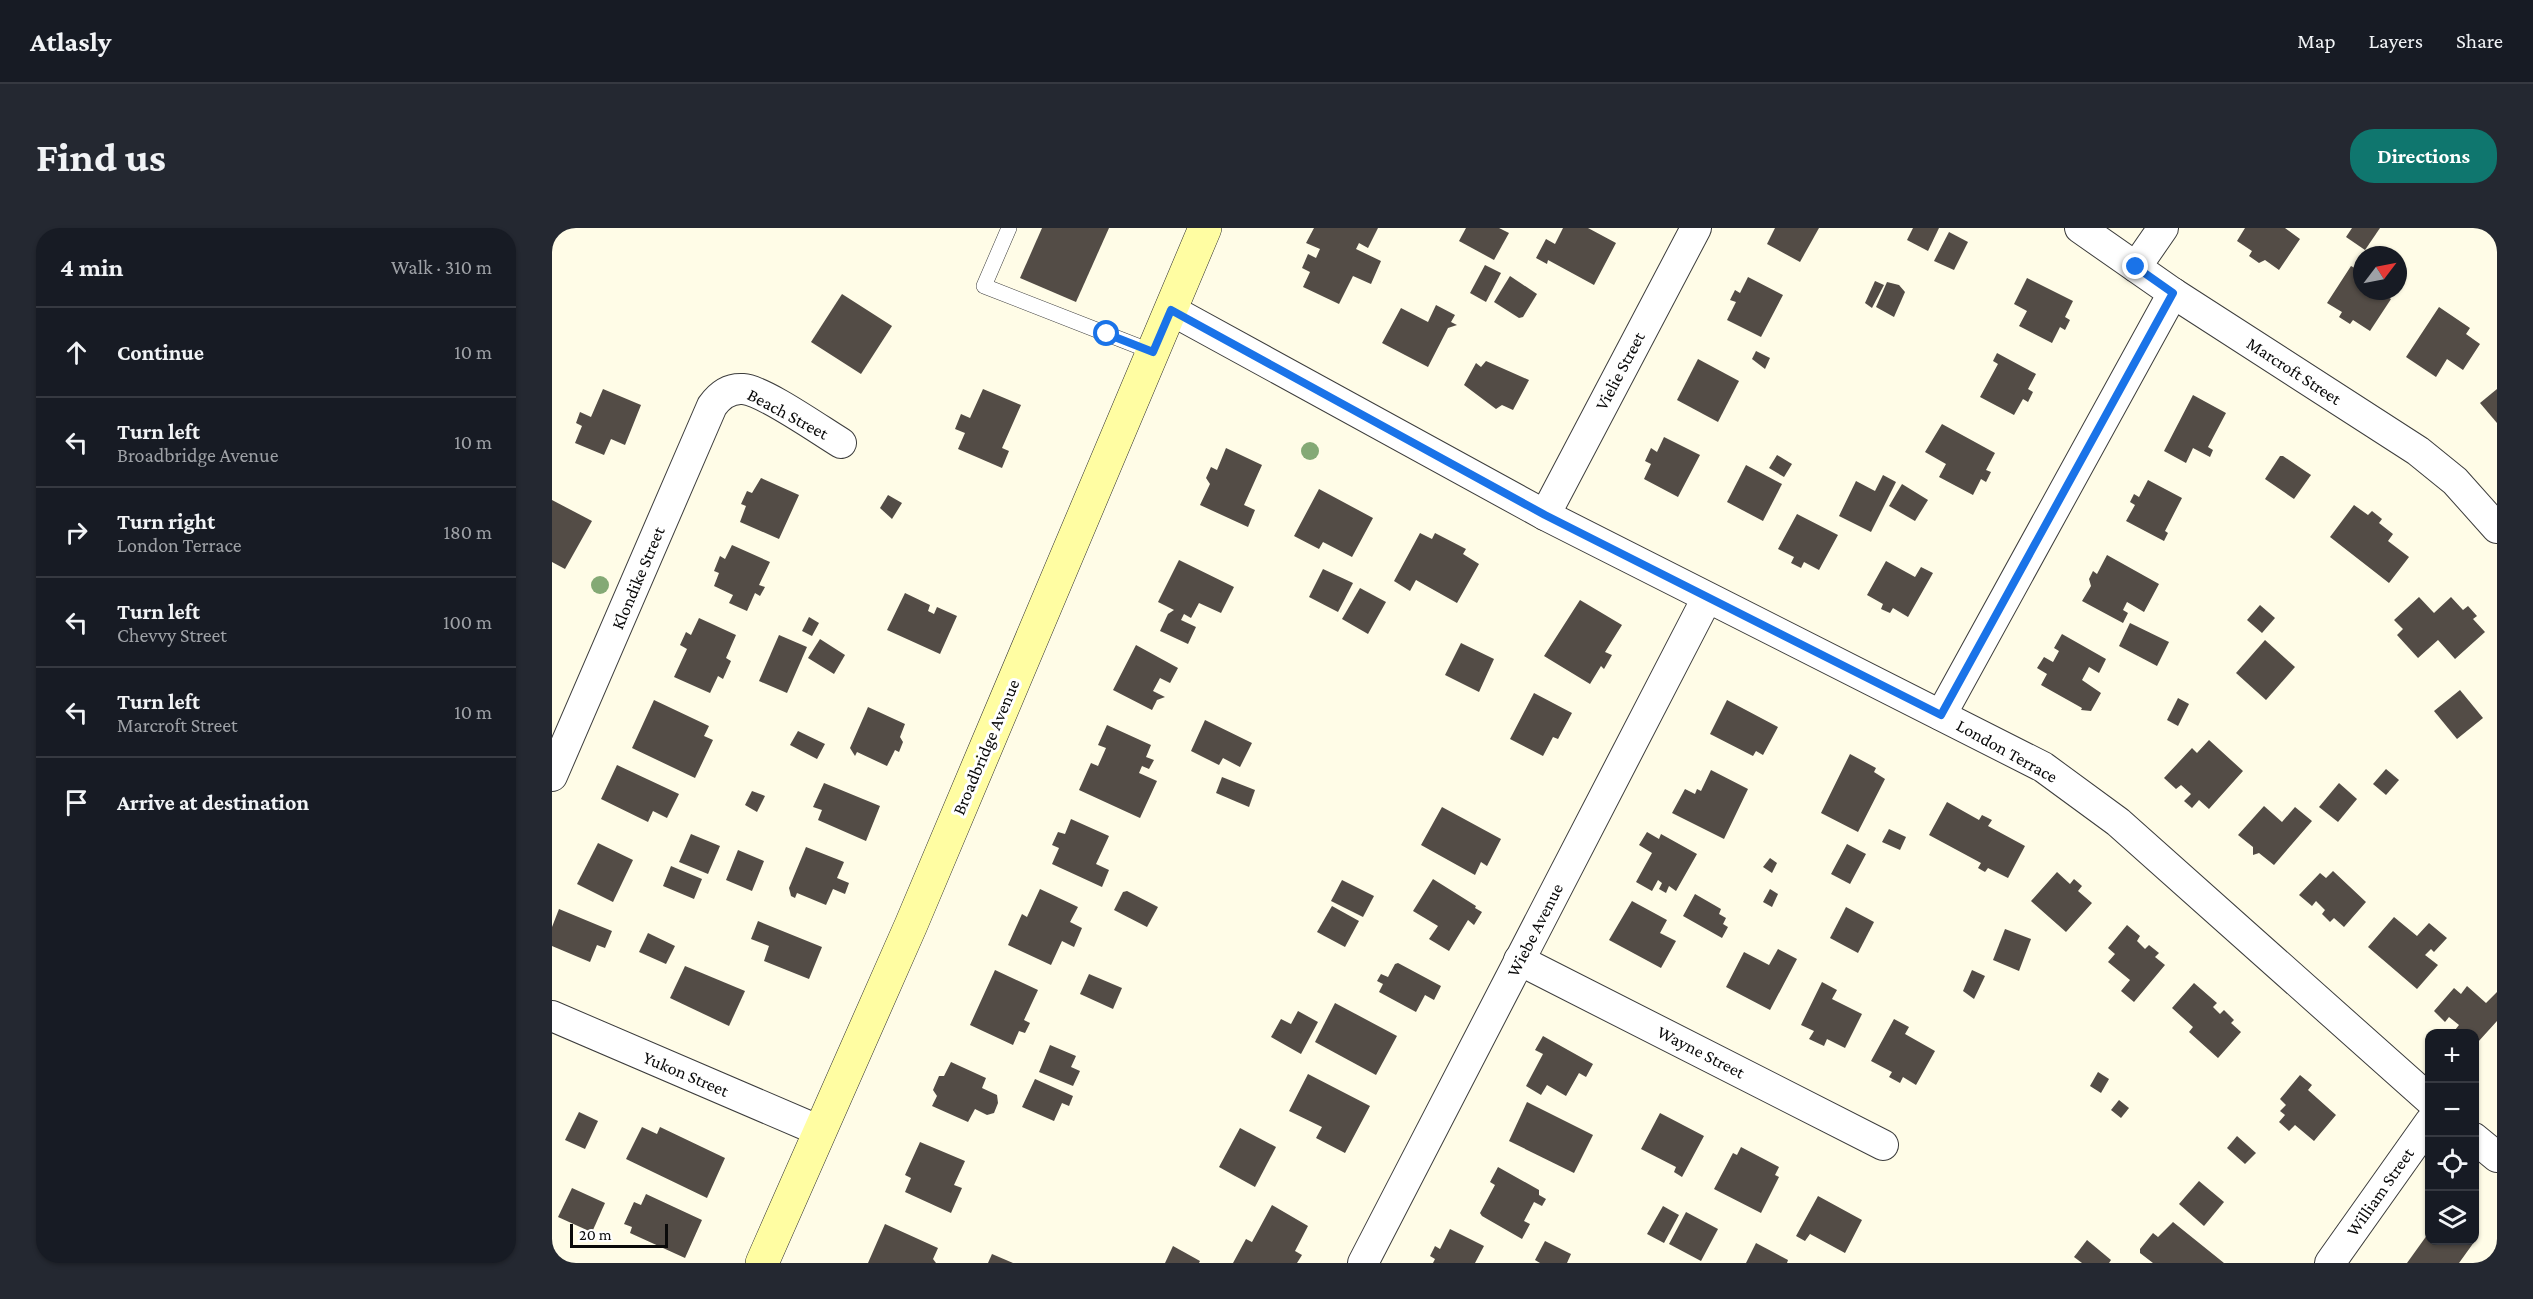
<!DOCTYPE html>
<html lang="en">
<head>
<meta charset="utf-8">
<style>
	:root { --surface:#171b24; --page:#242831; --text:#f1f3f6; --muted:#9ea1a6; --line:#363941; --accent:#0f766e }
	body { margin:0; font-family:"Crimson Pro",serif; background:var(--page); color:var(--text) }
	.controls { position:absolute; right:18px; bottom:18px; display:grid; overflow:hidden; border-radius:12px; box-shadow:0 2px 4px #0004 }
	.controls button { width:54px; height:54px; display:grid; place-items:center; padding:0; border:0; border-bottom:2px solid var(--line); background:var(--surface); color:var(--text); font:30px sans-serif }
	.compass { position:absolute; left:1801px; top:18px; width:54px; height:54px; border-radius:50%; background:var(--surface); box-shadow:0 2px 4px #0004; rotate:58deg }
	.scale { position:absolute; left:18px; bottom:15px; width:98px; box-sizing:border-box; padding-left:6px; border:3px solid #0a0a0a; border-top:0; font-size:16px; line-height:21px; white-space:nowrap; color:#0a0a0a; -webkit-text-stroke:4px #fff; paint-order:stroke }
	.stop { position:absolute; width:18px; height:18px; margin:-14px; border:4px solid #1a73e8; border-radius:50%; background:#fff }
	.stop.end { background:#1a73e8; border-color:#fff; box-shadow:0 2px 6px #0008 }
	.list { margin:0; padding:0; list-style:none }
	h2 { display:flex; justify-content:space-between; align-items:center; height:78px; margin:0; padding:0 24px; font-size:26px }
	h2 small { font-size:20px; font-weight:400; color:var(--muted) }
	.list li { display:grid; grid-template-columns:39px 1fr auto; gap:18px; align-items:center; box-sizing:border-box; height:90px; padding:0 24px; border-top:2px solid var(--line) }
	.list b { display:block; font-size:22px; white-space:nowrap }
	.list p { margin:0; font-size:20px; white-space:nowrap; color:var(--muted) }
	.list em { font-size:20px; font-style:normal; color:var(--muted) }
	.icon { flex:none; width:33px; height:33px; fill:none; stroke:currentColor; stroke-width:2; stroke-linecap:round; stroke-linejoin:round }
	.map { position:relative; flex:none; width:1945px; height:1035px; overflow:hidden; border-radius:24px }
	header { display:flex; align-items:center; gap:36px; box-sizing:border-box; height:84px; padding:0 30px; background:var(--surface); border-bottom:2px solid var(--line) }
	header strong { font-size:28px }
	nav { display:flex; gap:33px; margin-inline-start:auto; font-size:21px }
	.intro { display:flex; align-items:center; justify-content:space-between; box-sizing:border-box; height:144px; padding:0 36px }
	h1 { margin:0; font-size:42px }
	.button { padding:15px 27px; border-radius:24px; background:var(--accent); color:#fff; font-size:21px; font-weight:700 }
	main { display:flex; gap:36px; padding:0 36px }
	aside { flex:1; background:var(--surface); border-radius:24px; box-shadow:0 2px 4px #0004 }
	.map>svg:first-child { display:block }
	.building { fill:#534c46 }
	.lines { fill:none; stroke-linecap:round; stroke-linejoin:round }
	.service-casing { stroke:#3d3d3d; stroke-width:16 }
	.minor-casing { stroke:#3d3d3d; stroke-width:32 }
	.secondary-casing { stroke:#2c2c2c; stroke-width:34 }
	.service { stroke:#fff; stroke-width:15 }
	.minor { stroke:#fff; stroke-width:30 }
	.secondary { stroke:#fffda2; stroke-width:33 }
	.tree { fill:#84a975 }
	.route { stroke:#1a73e8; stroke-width:8 }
	.labels { text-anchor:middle; stroke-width:6; stroke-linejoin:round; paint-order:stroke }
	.street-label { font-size:18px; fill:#0a0a0a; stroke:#fff }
</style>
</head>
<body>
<header>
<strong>Atlasly</strong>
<nav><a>Map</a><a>Layers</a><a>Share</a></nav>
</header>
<div class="intro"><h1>Find us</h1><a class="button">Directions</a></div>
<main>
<aside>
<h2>4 min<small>Walk · 310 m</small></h2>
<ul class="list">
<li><svg class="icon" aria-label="ahead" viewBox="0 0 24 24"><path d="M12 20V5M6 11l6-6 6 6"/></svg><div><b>Continue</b></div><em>10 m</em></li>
<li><svg class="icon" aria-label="left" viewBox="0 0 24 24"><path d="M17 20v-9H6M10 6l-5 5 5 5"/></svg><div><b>Turn left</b><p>Broadbridge Avenue</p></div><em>10 m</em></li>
<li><svg class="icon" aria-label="right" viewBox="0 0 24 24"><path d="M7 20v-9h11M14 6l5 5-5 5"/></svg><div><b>Turn right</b><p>London Terrace</p></div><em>180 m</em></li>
<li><svg class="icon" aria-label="left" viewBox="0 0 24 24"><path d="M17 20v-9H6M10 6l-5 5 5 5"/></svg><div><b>Turn left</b><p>Chevvy Street</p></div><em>100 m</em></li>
<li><svg class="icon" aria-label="left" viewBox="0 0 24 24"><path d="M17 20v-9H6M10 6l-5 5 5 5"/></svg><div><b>Turn left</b><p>Marcroft Street</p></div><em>10 m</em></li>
<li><svg class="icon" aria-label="arrive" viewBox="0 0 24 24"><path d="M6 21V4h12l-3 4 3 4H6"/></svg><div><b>Arrive at destination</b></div></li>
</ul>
</aside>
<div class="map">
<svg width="1945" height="1035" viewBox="0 0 1945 1035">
	<rect width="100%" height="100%" fill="#fffce7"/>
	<g class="building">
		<polygon points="490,0 557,0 524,74 468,50"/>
		<polygon points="762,0 826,0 816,20 807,15 804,21 829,33 819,56 801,48 787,76 751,59 758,44 750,40 756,26 764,30 768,21 754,15"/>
		<polygon points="914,0 947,0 957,5 942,32 907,13"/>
		<polygon points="1011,0 1036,0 1064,15 1042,57 996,32 995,36 984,30 994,11 1003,16"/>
		<polygon points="1223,0 1267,0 1248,34 1215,16"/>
		<polygon points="1361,0 1387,0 1376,23 1355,12"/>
		<polygon points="1693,0 1733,0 1748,11 1727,42 1713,32 1707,35 1697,28 1700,23 1685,13"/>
		<polygon points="1800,0 1828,0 1813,22 1794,9"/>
		<polygon points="1397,4 1416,14 1402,42 1382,33"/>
		<polygon points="933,37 949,45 934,74 918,65"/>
		<polygon points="1799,38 1808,43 1805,49 1810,52 1810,63 1827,63 1839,71 1818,103 1801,92 1798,96 1787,89 1790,84 1775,75"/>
		<polygon points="958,48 985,66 971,89 967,90 942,74"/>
		<polygon points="1196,49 1231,67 1209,109 1175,92 1184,74 1178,72 1183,62 1188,65"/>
		<polygon points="1475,50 1521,73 1513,89 1518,92 1513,102 1508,99 1500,115 1467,98 1475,83 1462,76"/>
		<polygon points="1323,53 1332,57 1320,80 1313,75"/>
		<polygon points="1335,54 1347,57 1353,64 1342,89 1324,79"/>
		<polygon points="290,66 340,98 309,146 259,114"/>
		<polygon points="884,77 903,87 899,94 905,97 896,100 876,139 830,115 849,80 876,94"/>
		<polygon points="1887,79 1918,100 1914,106 1928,116 1911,142 1895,131 1884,149 1854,129"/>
		<polygon points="1204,123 1218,130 1213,141 1200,131"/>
		<polygon points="1445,125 1484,146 1476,161 1481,164 1476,174 1471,171 1462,187 1428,169 1446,136 1441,133"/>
		<polygon points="1146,131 1187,153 1166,194 1125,172"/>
		<polygon points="934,133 977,152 961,182 950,177 944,181 912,157 924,135 929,139"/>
		<polygon points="51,161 89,177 73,217 59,211 52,227 23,215 30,198 24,195 28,184 39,189"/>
		<polygon points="431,161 469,177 450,220 457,223 450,240 406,221 413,205 403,201 409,186 418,190"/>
		<polygon points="1945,161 1945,195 1928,175"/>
		<polygon points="1641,167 1674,185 1656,219 1661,222 1658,229 1641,220 1634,235 1612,223"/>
		<polygon points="1390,196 1443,225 1434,242 1439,244 1434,254 1429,251 1421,267 1387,249 1394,236 1373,224"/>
		<polygon points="1112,209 1148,227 1126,269 1092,251 1099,236 1093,233 1099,220 1105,224"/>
		<polygon points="674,220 710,237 692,277 703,282 696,299 648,277 658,256 654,250 659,239 665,242"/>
		<polygon points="1225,227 1240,236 1232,249 1217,240"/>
		<polygon points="1728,228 1731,228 1759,247 1742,271 1713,251"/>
		<polygon points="1194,237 1230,256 1211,293 1175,274"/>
		<polygon points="1331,247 1344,254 1319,304 1287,288 1304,253 1323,263"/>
		<polygon points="209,250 247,267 227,311 188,294 194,278 189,276 195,263 200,265"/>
		<polygon points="1596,252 1630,270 1613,303 1616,305 1612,313 1574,293 1583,277 1578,274 1582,266 1587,269"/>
		<polygon points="1350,256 1376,272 1363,293 1337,278"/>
		<polygon points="767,261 821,290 800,329 771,314 767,321 742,308"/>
		<polygon points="336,267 350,275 340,291 328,280"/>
		<polygon points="0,272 40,293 13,341 0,334"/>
		<polygon points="1802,277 1816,287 1820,283 1830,291 1827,295 1841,306 1836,313 1857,329 1837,355 1778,309"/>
		<polygon points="1245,286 1286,307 1267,342 1252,334 1249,340 1239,335 1242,329 1226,321"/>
		<polygon points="868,305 880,311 883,305 914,321 911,326 927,336 905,375 864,352 858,363 842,353"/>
		<polygon points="180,317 218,334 207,357 213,359 208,368 203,365 195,383 177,375 181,367 162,358 167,345 162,343 168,328 173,331"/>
		<polygon points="1555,327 1607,356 1592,384 1575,374 1571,382 1576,385 1571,395 1530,373 1539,358 1537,351 1541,343 1545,346"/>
		<polygon points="627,332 682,359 669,385 647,375 639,390 632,386 629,392 644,399 636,416 608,403 616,386 622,382 606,374"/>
		<polygon points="1334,333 1363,349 1369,339 1381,345 1356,389 1341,380 1338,385 1329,381 1331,376 1315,367"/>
		<polygon points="771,341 801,355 786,384 757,369"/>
		<polygon points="808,360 834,374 816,406 790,391"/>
		<polygon points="353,365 378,377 376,383 382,386 385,379 405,388 388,426 335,402"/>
		<polygon points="1867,369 1882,385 1899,369 1911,382 1916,378 1925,388 1921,391 1933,404 1903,431 1886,412 1866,430 1845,407 1851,401 1842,392"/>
		<polygon points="1028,372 1070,397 1053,424 1060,427 1052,441 1049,438 1038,456 992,428"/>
		<polygon points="1708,377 1723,390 1710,405 1695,392"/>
		<polygon points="257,389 267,395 260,408 250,403"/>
		<polygon points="147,390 184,407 174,430 179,433 171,451 166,448 158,465 122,449 135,421 128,417 134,404 139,407"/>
		<polygon points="1578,395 1617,414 1605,438 1567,418"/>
		<polygon points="1510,406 1554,431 1547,445 1537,439 1530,452 1549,465 1539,483 1529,482 1530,480 1489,457 1495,446 1485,440 1492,429 1501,434 1507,423 1502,420"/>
		<polygon points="227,407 255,419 235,465 207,453"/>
		<polygon points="268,411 293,427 282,446 256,430"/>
		<polygon points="1713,412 1743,439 1714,472 1684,445"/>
		<polygon points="909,415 942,431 927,464 893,447"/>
		<polygon points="584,417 626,440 618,455 608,450 601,463 613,469 605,472 600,482 561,462"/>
		<polygon points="1908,462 1931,490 1905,511 1882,483"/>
		<polygon points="982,465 1020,485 1006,511 1001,509 991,528 958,511"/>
		<polygon points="1626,470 1637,476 1626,498 1615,492"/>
		<polygon points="102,472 157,498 152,508 161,512 143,550 80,520"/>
		<polygon points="1175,472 1226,499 1211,527 1204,523 1201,528 1158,506"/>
		<polygon points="316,479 353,496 348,509 351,514 347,524 343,522 335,538 305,524 303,528 298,520"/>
		<polygon points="653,492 700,515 688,539 671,530 667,537 639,523"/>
		<polygon points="555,497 599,517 594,529 602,532 597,541 590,538 587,545 605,553 588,590 527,562 539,535 546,538 554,520 546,517"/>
		<polygon points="246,503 273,516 265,531 238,517"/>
		<polygon points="1657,512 1691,543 1657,581 1647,572 1640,580 1632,573 1639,566 1629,557 1624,561 1612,550 1640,520 1645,525"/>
		<polygon points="1298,526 1324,540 1322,544 1333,551 1306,604 1269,585"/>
		<polygon points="65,537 127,566 115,590 101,583 96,594 49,571"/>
		<polygon points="1834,541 1847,552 1834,567 1821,556"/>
		<polygon points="1159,542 1196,561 1172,611 1120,585 1133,561 1143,566 1145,561 1149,563"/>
		<polygon points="670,549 703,562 697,579 664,565"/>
		<polygon points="272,555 328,578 314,613 266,592 270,582 261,579"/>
		<polygon points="1787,555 1805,571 1786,594 1767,579"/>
		<polygon points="200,563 213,568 205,584 193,577"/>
		<polygon points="1395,574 1427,592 1430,587 1440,592 1436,598 1473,618 1456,650 1436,640 1433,644 1426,640 1429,635 1377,607"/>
		<polygon points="1712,578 1730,594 1743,579 1760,593 1722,637 1707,625 1701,627 1701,619 1686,607"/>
		<polygon points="890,579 949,611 935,638 929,634 923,647 869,617"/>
		<polygon points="519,591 557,608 544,636 557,642 550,659 500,636 507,620 500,617 506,604 513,606"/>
		<polygon points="1337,601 1354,609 1348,622 1330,614"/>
		<polygon points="1095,604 1107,611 1109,606 1145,626 1124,663 1117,658 1114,665 1107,661 1110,655 1106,652 1100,663 1084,654 1100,625 1087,617"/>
		<polygon points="139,606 168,618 156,646 127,634"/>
		<polygon points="46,615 81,632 61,674 25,656"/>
		<polygon points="1295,616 1314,626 1298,656 1279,646"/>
		<polygon points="254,619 292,634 285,650 297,655 293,666 281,661 274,677 245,665 243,670 239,668 237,660"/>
		<polygon points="186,622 212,633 200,663 174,652"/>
		<polygon points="1218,630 1225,635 1220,645 1211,639"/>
		<polygon points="119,638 150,651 142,671 111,658"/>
		<polygon points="1781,643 1814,674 1792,699 1782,690 1778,694 1770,686 1773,682 1764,673 1760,678 1747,667 1768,645 1774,650"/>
		<polygon points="1505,644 1518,656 1522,651 1530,658 1526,663 1540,675 1514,704 1479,673"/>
		<polygon points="881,651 924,678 923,680 930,684 922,697 916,692 897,723 877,711 886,698 861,683"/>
		<polygon points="790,652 822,668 811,689 779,673"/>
		<polygon points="488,661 526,679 518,694 530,700 522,719 510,713 499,737 456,717 470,686 475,689"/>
		<polygon points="1218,661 1226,666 1220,679 1211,674"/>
		<polygon points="575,663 606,679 595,699 562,682 571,664"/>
		<polygon points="1143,666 1169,681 1167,686 1174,690 1171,696 1176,699 1170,710 1131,688"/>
		<polygon points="1080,673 1115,692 1108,705 1124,713 1109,740 1057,712"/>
		<polygon points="780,678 807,693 793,719 765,704"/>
		<polygon points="1294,679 1322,694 1306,725 1278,710"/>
		<polygon points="7,681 60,703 53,720 45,717 38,734 0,718 0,699"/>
		<polygon points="1842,689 1865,708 1877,695 1895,710 1882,724 1879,721 1873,727 1886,737 1865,761 1816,719"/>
		<polygon points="206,693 270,719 257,751 212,733 217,718 199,711"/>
		<polygon points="1575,697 1588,708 1585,713 1593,721 1597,717 1607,725 1603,729 1613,737 1582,774 1569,763 1578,752 1556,734 1563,726 1556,720"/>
		<polygon points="1453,701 1479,711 1467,743 1441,732"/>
		<polygon points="96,705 123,718 114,736 87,724"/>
		<polygon points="1226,721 1245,731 1218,782 1174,759 1192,724 1217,737"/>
		<polygon points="846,735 889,758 882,772 873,767 864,784 827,764 831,756 825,753 829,746 836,749 843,736"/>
		<polygon points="133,738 193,763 177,798 118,770"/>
		<polygon points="443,742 486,762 472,792 478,795 473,805 467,803 461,817 418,797"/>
		<polygon points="1420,742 1433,748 1422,771 1411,763"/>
		<polygon points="537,746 570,760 561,781 528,766"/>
		<polygon points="1270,754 1285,762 1280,771 1310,786 1293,820 1275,811 1272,818 1257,811 1262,803 1249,797"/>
		<polygon points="1642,755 1665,775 1661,779 1668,786 1672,782 1682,792 1679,795 1689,804 1666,830 1637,804 1641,799 1620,780"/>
		<polygon points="1915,758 1934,775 1945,764 1945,793 1926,814 1922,806 1907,806 1903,802 1907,797 1897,789 1893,794 1882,783 1902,760 1909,766"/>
		<polygon points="783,775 845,808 824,847 763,814"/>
		<polygon points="746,783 766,794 749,826 719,809 729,791 739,796"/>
		<polygon points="1342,791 1357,799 1353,806 1383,823 1364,857 1351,849 1348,855 1337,849 1340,844 1319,833"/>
		<polygon points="991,808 1041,836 1034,849 1027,845 1014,868 995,857 989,867 974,858 991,826 983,822"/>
		<polygon points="498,817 524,828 519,839 528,843 521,858 487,844"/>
		<polygon points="399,834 434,850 430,860 445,867 446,875 442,885 435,887 423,881 416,894 380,878 385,868 381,862 387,848 392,848"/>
		<polygon points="1546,844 1557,851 1549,865 1538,858"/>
		<polygon points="756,846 818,878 793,925 764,910 770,899 737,883"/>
		<polygon points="1748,847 1760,857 1756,862 1784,887 1762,913 1743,897 1737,903 1727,894 1733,887 1728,883 1734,877 1728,871"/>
		<polygon points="483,851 521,868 517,878 510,875 502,893 470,879"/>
		<polygon points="1567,872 1577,880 1569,890 1559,882"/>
		<polygon points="975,874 1041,907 1022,945 957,913"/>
		<polygon points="27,884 46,893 33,921 13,912"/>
		<polygon points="1108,885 1152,908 1130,949 1122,944 1124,939 1089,921"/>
		<polygon points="90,899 105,906 108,899 173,930 155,970 74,931"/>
		<polygon points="688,900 724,919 703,959 667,939"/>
		<polygon points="1685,908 1704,925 1693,936 1675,920"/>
		<polygon points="368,914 413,933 402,957 410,960 399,985 353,964 359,950 353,947"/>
		<polygon points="1189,919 1227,939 1223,947 1227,949 1209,985 1162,961 1181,925 1185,927"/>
		<polygon points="946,939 987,962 987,967 994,971 990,978 982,974 972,993 978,996 970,1011 930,988 928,985 943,957 938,954"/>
		<polygon points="1647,953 1672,974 1652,998 1627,976"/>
		<polygon points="20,960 53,975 41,1002 37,1003 6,989"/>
		<polygon points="94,966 150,992 133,1030 78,1005 80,999 72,996 82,974 89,977"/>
		<polygon points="1266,968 1310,992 1293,1025 1258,1006 1253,1013 1244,1008"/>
		<polygon points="720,977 756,998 743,1023 750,1027 745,1035 681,1035 694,1011 700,1014"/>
		<polygon points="1111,978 1127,987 1112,1015 1095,1006"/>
		<polygon points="1134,984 1166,1001 1149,1033 1117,1016"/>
		<polygon points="1621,994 1672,1035 1601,1035 1588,1025 1588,1021 1601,1005 1606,1009"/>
		<polygon points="333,996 386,1020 381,1031 384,1035 316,1035"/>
		<polygon points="898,1001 932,1018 923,1035 881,1035 883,1031 878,1028 883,1018 888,1021"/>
		<polygon points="1878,1003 1878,1012 1922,1012 1922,1008 1925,1010 1907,1035 1855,1035"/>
		<polygon points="1535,1012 1559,1032 1557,1035 1530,1035 1522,1029"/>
		<polygon points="993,1013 1019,1026 1015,1035 988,1035 983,1032"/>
		<polygon points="1204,1015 1236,1032 1235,1035 1194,1035"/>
		<polygon points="621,1018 648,1033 647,1035 613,1035"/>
		<polygon points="1945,1021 1945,1035 1933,1035"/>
		<polygon points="440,1026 461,1035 436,1035"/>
	</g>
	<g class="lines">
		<g class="service-casing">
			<polyline id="service" points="457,0 432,58 601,124"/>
		</g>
		<g class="minor-casing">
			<g id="minor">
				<polyline points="1528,0 1621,65 1866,223 1903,253 1945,300"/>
				<polyline points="1584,39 1611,0"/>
				<polyline points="619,82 993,287 1491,539 1566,594 1878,872"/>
				<polyline points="993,287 1144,0"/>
				<polyline points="1389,487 1621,65"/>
				<path d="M0,548L160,178C167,168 177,160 191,161C211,162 269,203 289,215"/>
				<polyline points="967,732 1331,917"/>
				<polyline points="0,788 268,903"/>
				<polyline points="1922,910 1945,929"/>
				<polyline points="811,1035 1155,370"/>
				<polyline points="1778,1035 1878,894"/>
			</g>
		</g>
		<g class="secondary-casing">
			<polyline id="secondary" points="210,1035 359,697 653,0"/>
		</g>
		<use href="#service" class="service"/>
		<use href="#minor" class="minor"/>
		<use href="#secondary" class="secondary"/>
	</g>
	<g class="tree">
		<circle cx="758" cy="223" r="9"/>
		<circle cx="48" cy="357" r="9"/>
	</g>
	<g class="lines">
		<polyline class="route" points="555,106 601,124 619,82 993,287 1389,487 1621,65 1584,39"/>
	</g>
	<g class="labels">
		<g class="street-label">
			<text transform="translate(1068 143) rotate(-62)" y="6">Vielie Street</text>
			<text transform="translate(1742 143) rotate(33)" y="6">Marcroft Street</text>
			<text transform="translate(236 186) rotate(28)" y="6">Beach Street</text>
			<text transform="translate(86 350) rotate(-67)" y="6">Klondike Street</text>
			<text transform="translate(434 519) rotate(-67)" y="6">Broadbridge Avenue</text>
			<text transform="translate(1455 523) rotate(29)" y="6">London Terrace</text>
			<text transform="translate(983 702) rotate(-63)" y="6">Wiebe Avenue</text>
			<text transform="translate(1149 824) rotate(27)" y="6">Wayne Street</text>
			<text transform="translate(134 846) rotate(23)" y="6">Yukon Street</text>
			<text transform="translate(1828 964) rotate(-55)" y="6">William Street</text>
		</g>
	</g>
</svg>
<div class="controls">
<button>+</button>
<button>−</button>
<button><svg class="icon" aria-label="locate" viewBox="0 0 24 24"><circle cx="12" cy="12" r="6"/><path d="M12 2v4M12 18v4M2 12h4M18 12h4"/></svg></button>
<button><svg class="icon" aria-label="layers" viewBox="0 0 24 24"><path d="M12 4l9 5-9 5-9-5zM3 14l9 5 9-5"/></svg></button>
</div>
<svg class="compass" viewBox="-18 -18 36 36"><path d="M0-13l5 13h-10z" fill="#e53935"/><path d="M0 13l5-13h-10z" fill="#9ea1a6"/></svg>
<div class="scale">20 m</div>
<div class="stop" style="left:555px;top:106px"></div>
<div class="stop end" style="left:1584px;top:39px"></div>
</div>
</main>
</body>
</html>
